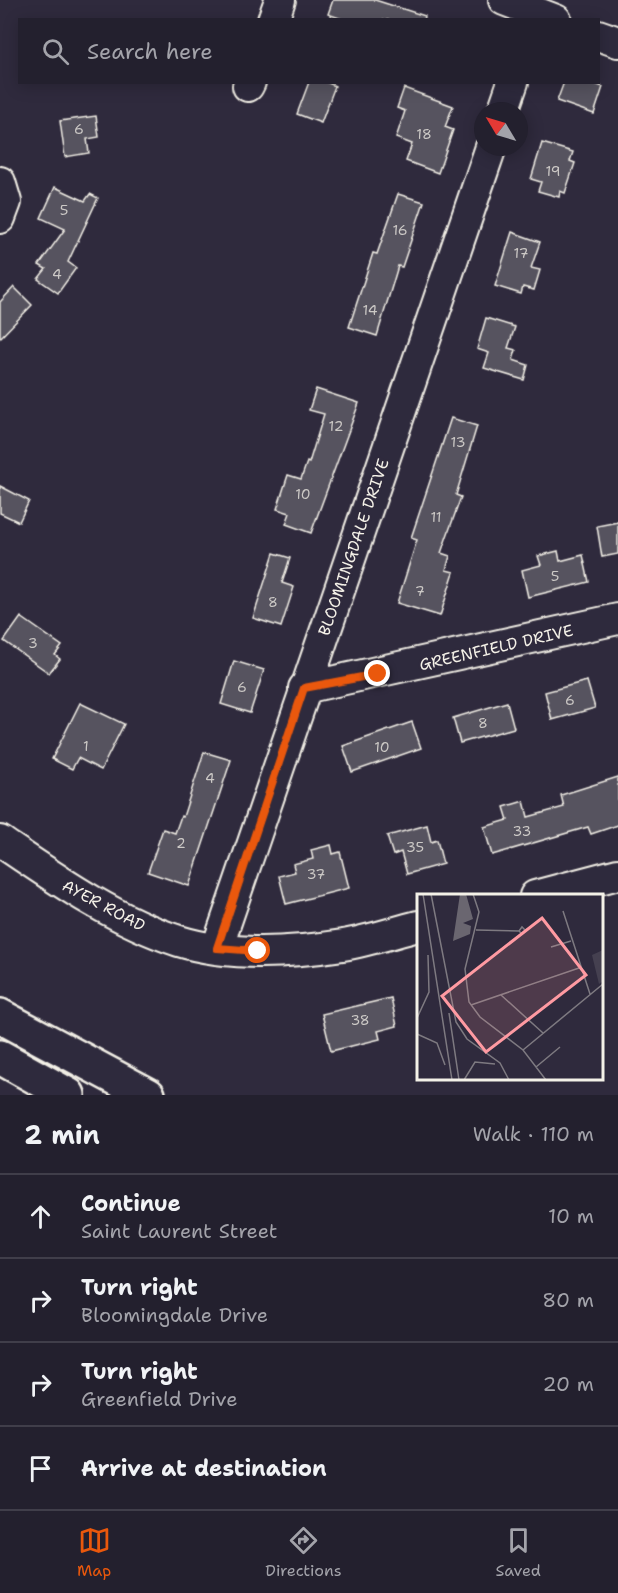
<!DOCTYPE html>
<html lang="en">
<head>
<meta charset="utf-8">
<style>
	:root { --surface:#23202e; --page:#2f2d3a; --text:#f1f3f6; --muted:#a3a3aa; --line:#403e4a; --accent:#ea580c }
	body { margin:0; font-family:"Shantell Sans",sans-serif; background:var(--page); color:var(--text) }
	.compass { position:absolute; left:474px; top:102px; width:54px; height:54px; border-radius:50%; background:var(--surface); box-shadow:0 3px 15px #0003; rotate:308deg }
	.stop { position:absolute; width:18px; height:18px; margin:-14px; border:4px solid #ea580c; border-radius:50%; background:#fff }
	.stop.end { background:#ea580c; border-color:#fff; box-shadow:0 2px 6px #0008 }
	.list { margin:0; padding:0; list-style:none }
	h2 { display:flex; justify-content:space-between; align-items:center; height:78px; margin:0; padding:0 24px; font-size:26px }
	h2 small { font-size:20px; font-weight:400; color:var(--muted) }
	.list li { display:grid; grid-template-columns:39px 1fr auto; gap:18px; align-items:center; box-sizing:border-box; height:84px; padding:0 24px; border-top:2px solid var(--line) }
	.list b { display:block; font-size:22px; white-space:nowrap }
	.list p { margin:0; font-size:20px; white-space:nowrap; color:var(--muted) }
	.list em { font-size:20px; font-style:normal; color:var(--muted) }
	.icon { flex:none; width:33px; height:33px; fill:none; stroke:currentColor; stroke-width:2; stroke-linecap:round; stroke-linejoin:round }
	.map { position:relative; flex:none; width:618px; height:1095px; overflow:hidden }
	.search { position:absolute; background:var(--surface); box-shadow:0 3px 15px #0003; left:18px; right:18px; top:18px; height:66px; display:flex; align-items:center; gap:15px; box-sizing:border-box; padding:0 21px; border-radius:0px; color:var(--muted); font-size:22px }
	.sheet { height:414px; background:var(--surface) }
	nav { display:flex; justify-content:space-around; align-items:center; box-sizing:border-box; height:84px; border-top:2px solid var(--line); background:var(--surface); font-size:16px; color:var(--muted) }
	nav a { display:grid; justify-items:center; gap:3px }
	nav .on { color:var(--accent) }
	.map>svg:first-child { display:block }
	.building { fill:#56525f; stroke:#f4f1e8; stroke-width:1.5 }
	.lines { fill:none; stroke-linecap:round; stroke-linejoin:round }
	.minor-casing { stroke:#f4f1e8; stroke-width:34 }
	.highway-casing { stroke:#f4f1e8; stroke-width:38 }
	.minor { stroke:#2f2a3d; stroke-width:30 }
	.highway { stroke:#2f2a3d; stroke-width:33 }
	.route { stroke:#ea580c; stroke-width:8 }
	.labels { text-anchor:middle; stroke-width:4.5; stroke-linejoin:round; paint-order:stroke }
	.number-label { font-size:14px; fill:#ccc9c6 }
	.street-label { font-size:16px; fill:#f4f1e8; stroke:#2f2a3d }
	.inset-road { fill:none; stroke:#7e7a81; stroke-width:1.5 }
	.view { fill:#ff9aa2; fill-opacity:0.15; stroke:#ff9aa2; stroke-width:3 }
	.inset-edge { fill:none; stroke:#f4f1e8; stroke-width:3 }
</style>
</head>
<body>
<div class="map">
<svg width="618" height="1095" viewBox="0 0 618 1095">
	<rect width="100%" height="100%" fill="#2f2a3d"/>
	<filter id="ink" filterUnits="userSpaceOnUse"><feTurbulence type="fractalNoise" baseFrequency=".0167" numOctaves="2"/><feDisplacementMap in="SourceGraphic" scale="12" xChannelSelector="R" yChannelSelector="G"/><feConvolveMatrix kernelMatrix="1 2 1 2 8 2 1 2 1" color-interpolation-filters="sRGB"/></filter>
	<g filter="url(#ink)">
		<g class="building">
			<polygon points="333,0 375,0 425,16 424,20 345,20 328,14"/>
			<polygon points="309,82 326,82 335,86 321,123 297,114"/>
			<polygon points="564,82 590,82 603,87 594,114 557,101"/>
			<polygon points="404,88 453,106 445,127 453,130 438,173 406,161 412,144 396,138 405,111 397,108"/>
			<polygon points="96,116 99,137 87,139 89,153 65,157 60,121"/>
			<polygon points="542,143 573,152 570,161 575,163 565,193 560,191 559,197 538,191 541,182 531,179"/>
			<polygon points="55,187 85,201 90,194 98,198 68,262 76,268 58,293 38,279 46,269 39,265 65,229 41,218"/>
			<polygon points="398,194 424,202 402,267 398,266 377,336 349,327 373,253 377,254"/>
			<polygon points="512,232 540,242 531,268 540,270 534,290 523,287 521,294 495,286"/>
			<polygon points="14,287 32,305 0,338 0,302"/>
			<polygon points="486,318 515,327 508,348 516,350 513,360 528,365 524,380 484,368 489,353 477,349"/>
			<polygon points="316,389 359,403 311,533 286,524 290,513 277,509 288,475 301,479 307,462 309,463 324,414 309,410"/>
			<polygon points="451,418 477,426 456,495 461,497 441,553 450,556 446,570 454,572 440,616 397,603 417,540 411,538"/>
			<polygon points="0,486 29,501 19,522 0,513"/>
			<polygon points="618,522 618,554 602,557 597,526"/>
			<polygon points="558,551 560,561 583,555 589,582 528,597 522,570 541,565 538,556"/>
			<polygon points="274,553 290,558 282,583 294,587 281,627 253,618"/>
			<polygon points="21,617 62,646 55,655 60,659 49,673 4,641"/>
			<polygon points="234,661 264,670 250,713 221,704"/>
			<polygon points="587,681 595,708 552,720 545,692"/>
			<polygon points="507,702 514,728 460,743 453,718"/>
			<polygon points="80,703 124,724 101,770 78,758 72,769 52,759"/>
			<polygon points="412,722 421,748 352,772 343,746"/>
			<polygon points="204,752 231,760 189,886 148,872 163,829 175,833 181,816 183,817"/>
			<polygon points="618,777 618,825 591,834 588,827 492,855 484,827 508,820 504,807 524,801 528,817 564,807 561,795"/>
			<polygon points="427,825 431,842 437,840 443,864 407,874 401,852 393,855 387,836"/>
			<polygon points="331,845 333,854 340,852 349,888 286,904 279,876 295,872 293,864 313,859 311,850"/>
			<polygon points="391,998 397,1026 378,1031 380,1039 331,1051 322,1014"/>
		</g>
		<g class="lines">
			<g class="minor-casing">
				<g id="minor">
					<polyline points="504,0 556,20"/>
					<polyline points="273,20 280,0"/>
					<polyline points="598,35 618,42"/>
					<polyline points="248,86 250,82"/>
					<polyline points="503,111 513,82"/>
					<polyline points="0,182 6,202 0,218"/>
					<polyline points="304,688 618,619"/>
					<path d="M0,841C56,879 114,920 179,941C230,957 291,953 343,945C368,941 394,932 418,926"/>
					<polyline points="535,896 618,874"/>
					<polyline points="217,948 491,147"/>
				</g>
			</g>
			<g class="highway-casing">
				<g id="highway">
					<polyline points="0,1016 148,1095"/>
					<polyline points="0,1057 68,1095"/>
				</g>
			</g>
			<use href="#minor" class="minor"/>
			<use href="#highway" class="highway"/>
		</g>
	</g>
	<g class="lines" filter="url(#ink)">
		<polyline class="route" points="258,951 217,948 304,688 378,674"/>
	</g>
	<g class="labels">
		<g class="number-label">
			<text x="79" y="134">6</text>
			<text x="424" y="139">18</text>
			<text x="553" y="176">19</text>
			<text x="64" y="215">5</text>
			<text x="400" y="235">16</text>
			<text x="521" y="258">17</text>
			<text x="57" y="279">4</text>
			<text x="370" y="315">14</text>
			<text x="336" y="431">12</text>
			<text x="458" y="447">13</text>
			<text x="303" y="499">10</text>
			<text x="436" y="522">11</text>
			<text x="555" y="581">5</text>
			<text x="420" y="596">7</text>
			<text x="273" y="607">8</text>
			<text x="33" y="648">3</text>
			<text x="242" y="692">6</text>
			<text x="570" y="705">6</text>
			<text x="483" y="728">8</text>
			<text x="86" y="751">1</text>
			<text x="382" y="752">10</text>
			<text x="210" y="783">4</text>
			<text x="522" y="836">33</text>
			<text x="181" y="848">2</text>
			<text x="415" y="852">35</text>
			<text x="316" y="879">37</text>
			<text x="360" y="1025">38</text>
		</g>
		<g class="street-label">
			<text transform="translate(353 547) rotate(-71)" y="6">BLOOMINGDALE DRIVE</text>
			<text transform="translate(496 647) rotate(-13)" y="6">GREENFIELD DRIVE</text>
			<text transform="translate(104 905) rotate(28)" y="6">AYER ROAD</text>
		</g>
	</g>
	<g transform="translate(417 894)">
		<rect width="186" height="186" fill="#2f2a3d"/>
		<path d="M186,56V87L182,90L175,61Z" fill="#454050"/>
		<path d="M43,0H49L56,25L46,29L54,32L53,40L36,47Z" fill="#6a6670"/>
		<path class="inset-road" d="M6,0L35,186M14,0L39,128L50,145L83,169L92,186M56,0L62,18L48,75L52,108L63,123L106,156L129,186M146,17L173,100M59,36L102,37L105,33L108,36L105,40L102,37M134,53L154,47M0,77V99M84,101L126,139M54,111L162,74M32,119L42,186M0,124L12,98L11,61M0,140L20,149L28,171M106,156L186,90M119,173L143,153M47,186L58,168L78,170"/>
		<path class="view" d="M125,24L169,81L69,158L25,102Z"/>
		<rect width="186" height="186" class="inset-edge"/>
	</g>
</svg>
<svg class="compass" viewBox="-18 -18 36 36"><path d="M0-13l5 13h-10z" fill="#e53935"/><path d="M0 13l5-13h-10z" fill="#a3a3aa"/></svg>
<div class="stop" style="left:258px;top:951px"></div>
<div class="stop end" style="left:378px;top:674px"></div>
<div class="search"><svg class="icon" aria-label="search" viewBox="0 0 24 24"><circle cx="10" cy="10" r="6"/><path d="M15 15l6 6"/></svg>Search here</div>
</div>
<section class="sheet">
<h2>2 min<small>Walk · 110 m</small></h2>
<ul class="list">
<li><svg class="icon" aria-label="ahead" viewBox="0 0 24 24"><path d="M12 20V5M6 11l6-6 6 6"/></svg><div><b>Continue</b><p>Saint Laurent Street</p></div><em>10 m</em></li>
<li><svg class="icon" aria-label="right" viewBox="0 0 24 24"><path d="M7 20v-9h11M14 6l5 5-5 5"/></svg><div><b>Turn right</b><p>Bloomingdale Drive</p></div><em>80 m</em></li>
<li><svg class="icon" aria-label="right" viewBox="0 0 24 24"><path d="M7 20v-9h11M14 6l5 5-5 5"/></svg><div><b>Turn right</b><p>Greenfield Drive</p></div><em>20 m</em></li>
<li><svg class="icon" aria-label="arrive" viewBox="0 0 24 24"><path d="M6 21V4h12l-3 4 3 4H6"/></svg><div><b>Arrive at destination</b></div></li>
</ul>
</section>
<nav>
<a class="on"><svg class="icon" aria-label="map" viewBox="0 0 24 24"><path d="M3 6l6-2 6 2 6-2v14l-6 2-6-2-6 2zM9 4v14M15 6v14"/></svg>Map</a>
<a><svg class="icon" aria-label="directions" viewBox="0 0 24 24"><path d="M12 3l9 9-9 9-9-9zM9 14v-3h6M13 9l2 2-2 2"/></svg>Directions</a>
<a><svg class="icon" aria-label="saved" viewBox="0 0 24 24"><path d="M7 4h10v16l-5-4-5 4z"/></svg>Saved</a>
</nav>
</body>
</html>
